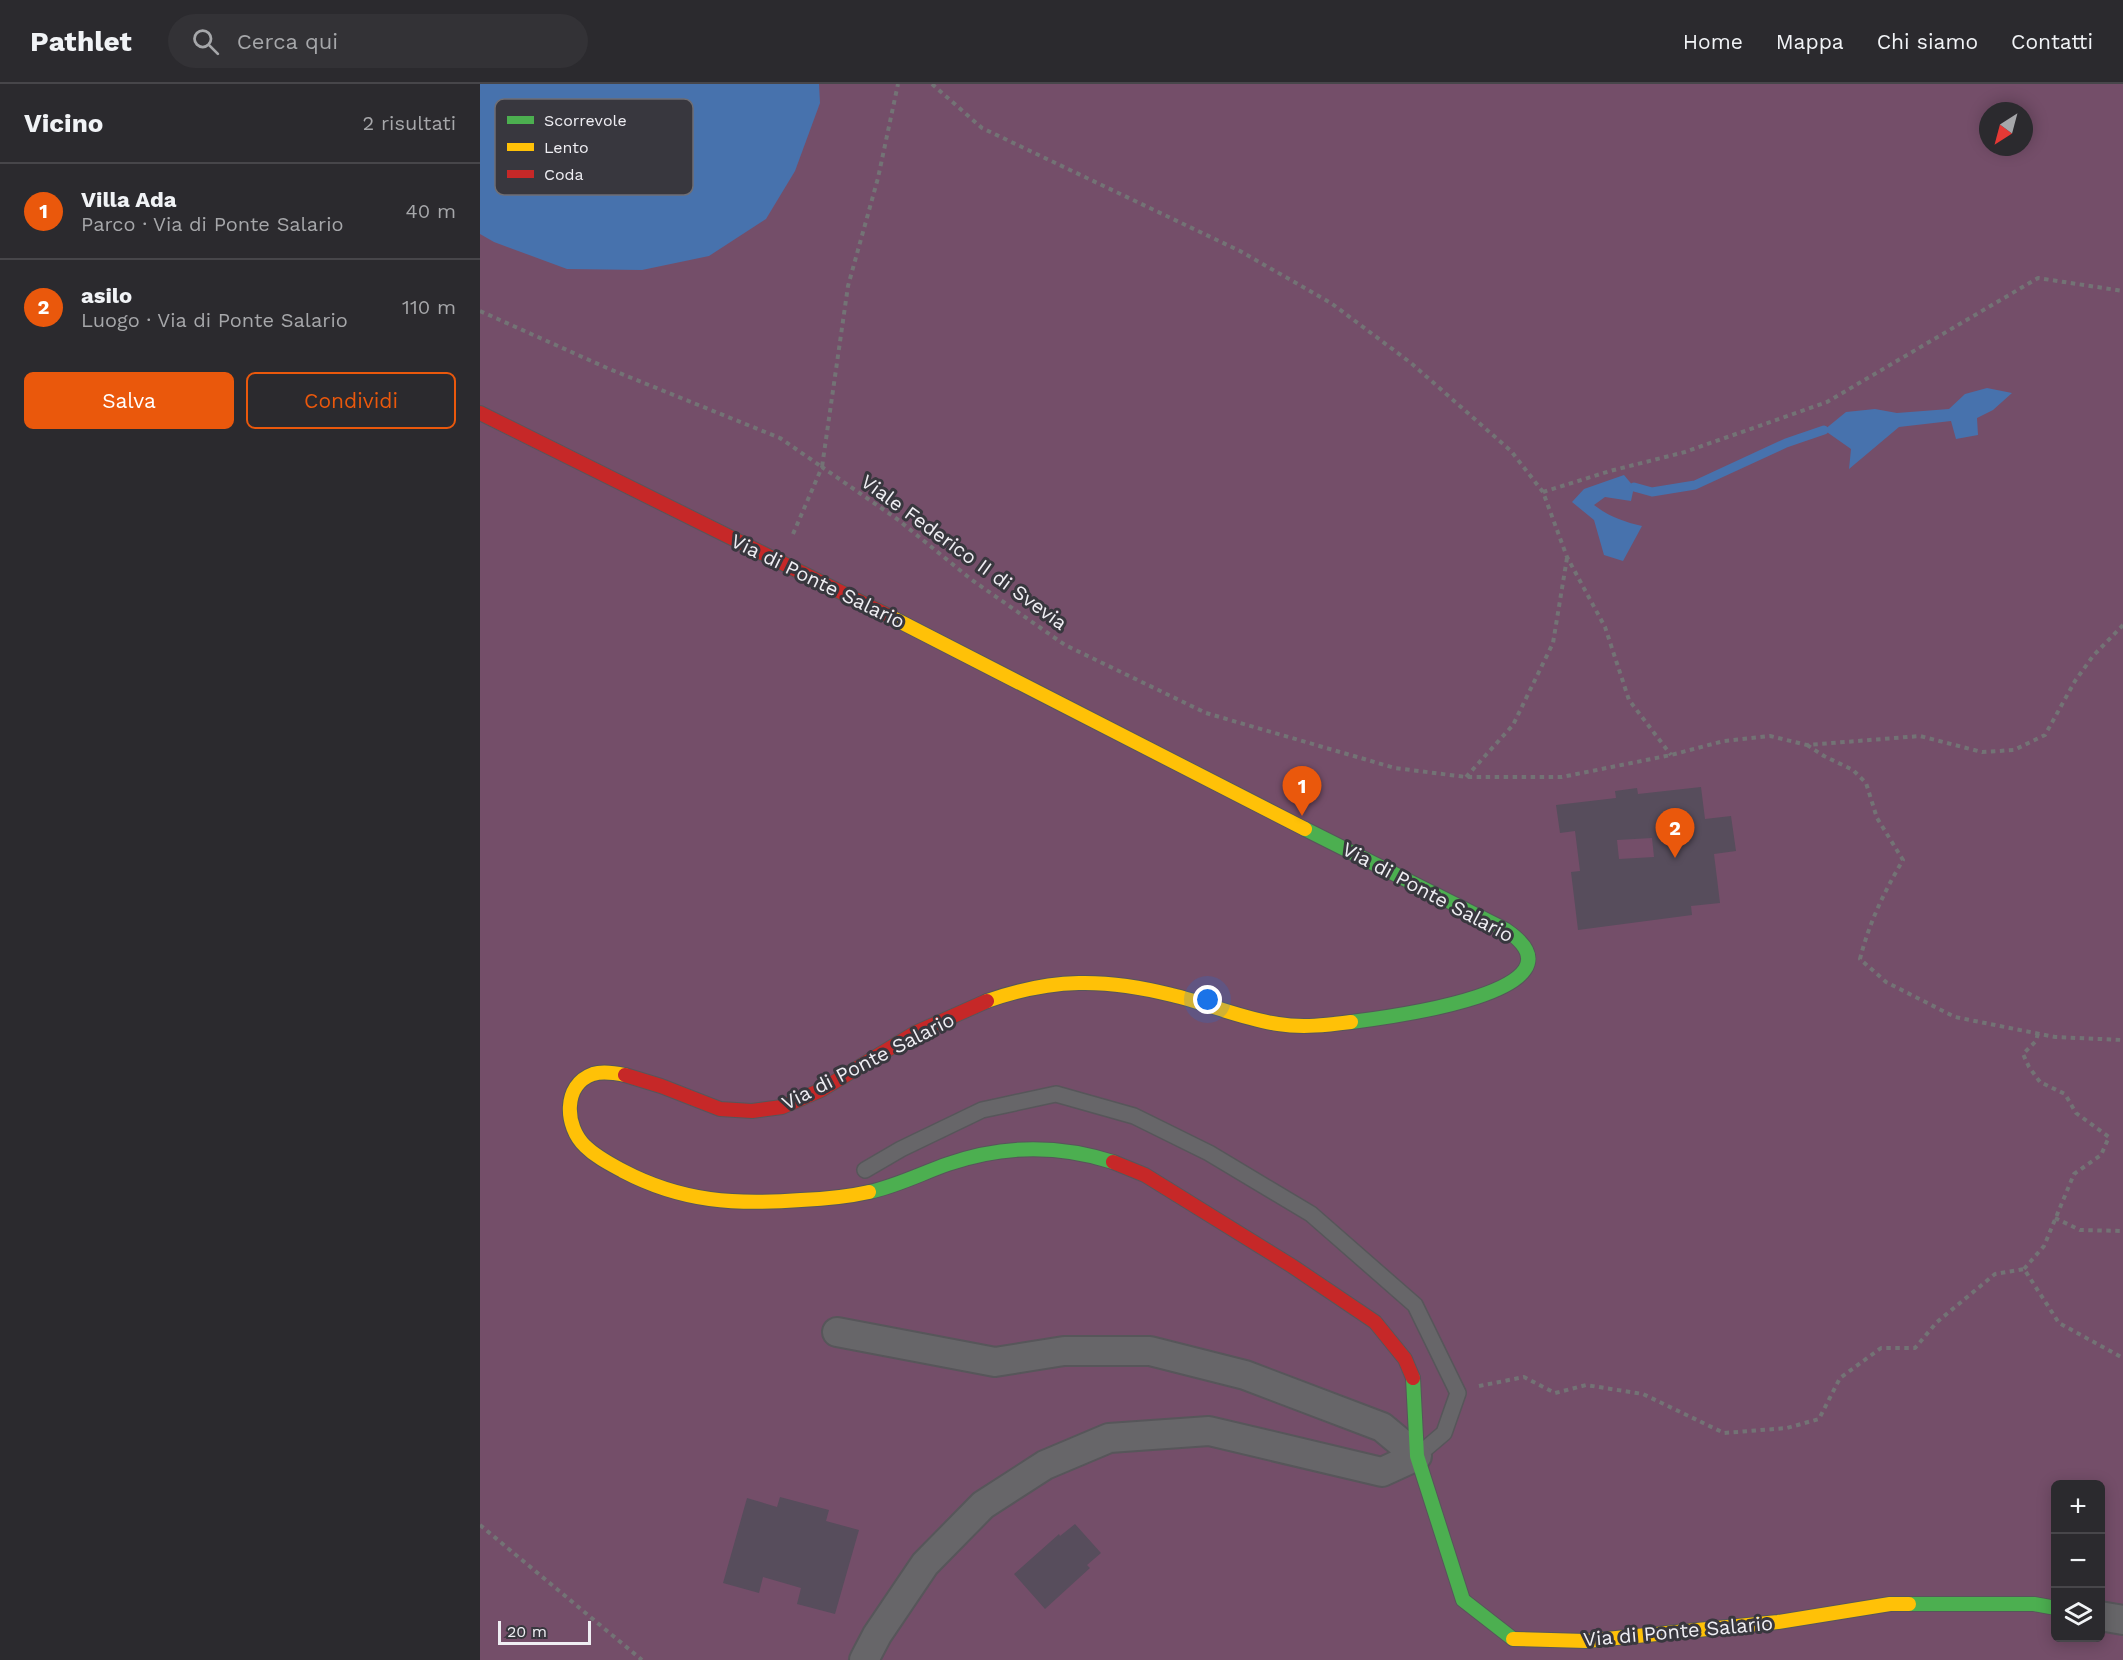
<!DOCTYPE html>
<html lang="it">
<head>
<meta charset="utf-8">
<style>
	:root { --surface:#2b2a2e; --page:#333236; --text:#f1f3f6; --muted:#a6a7aa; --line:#47464a; --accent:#ea580c }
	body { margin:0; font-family:"Work Sans",sans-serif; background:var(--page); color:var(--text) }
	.controls { position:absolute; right:18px; bottom:18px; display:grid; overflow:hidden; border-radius:9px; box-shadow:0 3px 15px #0003 }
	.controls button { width:54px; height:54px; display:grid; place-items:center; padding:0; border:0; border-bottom:2px solid var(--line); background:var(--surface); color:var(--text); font:30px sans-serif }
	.compass { position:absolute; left:1499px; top:18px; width:54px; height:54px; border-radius:50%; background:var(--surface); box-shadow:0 3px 15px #0003; rotate:216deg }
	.scale { position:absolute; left:18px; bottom:15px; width:93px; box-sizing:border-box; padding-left:6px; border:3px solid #efeef3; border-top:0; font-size:16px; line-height:21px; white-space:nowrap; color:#efeef3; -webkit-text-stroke:4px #38373e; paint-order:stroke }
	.you { position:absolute; left:728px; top:916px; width:21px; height:21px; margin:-15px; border:4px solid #fff; border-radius:50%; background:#1a73e8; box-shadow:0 0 0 9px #1a73e833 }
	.badge { display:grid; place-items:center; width:39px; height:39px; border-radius:50%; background:var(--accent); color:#fff; font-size:20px; font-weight:700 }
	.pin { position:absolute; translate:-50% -50px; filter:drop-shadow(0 2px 3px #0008) }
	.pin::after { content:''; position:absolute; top:32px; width:21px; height:18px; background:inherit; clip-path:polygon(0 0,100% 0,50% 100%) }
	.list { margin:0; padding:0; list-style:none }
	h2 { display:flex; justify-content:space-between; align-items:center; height:78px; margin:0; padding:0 24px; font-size:26px }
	h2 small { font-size:20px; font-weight:400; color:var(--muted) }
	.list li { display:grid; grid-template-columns:39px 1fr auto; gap:18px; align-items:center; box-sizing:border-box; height:96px; padding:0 24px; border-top:2px solid var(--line) }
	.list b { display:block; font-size:22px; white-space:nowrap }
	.list p { margin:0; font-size:20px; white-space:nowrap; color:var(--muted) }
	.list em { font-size:20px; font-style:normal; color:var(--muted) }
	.actions { display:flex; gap:12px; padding:18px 24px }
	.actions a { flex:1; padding:14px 0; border:2px solid var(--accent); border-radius:9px; text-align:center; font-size:21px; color:var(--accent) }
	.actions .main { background:var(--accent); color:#fff }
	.icon { flex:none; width:33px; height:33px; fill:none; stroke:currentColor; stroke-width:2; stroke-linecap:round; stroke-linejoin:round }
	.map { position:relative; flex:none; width:1643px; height:1576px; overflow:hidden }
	header { display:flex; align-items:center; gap:36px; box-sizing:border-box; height:84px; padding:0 30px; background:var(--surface); border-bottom:2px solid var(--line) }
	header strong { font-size:28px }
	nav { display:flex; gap:33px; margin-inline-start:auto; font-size:21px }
	.search { width:420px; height:54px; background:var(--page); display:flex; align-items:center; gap:15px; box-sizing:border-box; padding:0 21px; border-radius:33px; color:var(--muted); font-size:22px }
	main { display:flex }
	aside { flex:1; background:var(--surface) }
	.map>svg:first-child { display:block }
	.green { fill:#744e69; fill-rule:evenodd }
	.water { fill:#4772ad }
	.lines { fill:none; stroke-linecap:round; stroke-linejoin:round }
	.stream { stroke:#4772ad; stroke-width:9 }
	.building { fill:#574d5c; fill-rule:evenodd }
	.lane-casing { stroke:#57565a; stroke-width:18 }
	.street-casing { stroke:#57565a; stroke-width:32 }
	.fast-casing { stroke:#57565a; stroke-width:16 }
	.slow-casing { stroke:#57565a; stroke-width:16 }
	.jam-casing { stroke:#57565a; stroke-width:16 }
	.path { stroke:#737375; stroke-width:4; stroke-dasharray:4.5 4.5; stroke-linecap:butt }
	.lane { stroke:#676669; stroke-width:15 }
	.street { stroke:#676669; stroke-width:28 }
	.fast { stroke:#4caf50; stroke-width:14 }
	.slow { stroke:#ffc107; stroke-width:14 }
	.jam { stroke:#c62828; stroke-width:14 }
	.labels { text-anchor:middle; stroke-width:6; stroke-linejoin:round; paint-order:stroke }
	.street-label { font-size:20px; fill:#efeef3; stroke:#38373e }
	.key { fill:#38373e; stroke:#6f6e74; stroke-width:1.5 }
	.key-label { font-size:16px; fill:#efeef3 }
</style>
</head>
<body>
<header>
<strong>Pathlet</strong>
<div class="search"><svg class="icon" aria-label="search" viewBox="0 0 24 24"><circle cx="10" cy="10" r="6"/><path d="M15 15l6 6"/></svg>Cerca qui</div>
<nav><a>Home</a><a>Mappa</a><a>Chi siamo</a><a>Contatti</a></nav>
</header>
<main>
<aside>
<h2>Vicino<small>2 risultati</small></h2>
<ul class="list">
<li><span class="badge">1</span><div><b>Villa Ada</b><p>Parco · Via di Ponte Salario</p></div><em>40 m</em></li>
<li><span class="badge">2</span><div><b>asilo</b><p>Luogo · Via di Ponte Salario</p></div><em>110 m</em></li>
</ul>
<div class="actions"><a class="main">Salva</a><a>Condividi</a></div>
</aside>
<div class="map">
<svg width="1643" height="1576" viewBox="0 0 1643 1576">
	<rect width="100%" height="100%" fill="#39383d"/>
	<path class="green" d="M0,0H1643V1576H0ZM1508,27H1544V63H1508ZM1576,1400H1620V1554H1576Z"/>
	<g class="water">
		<polygon points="0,0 339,0 340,19 315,87 286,135 229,172 162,186 87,185 14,158 0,150"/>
		<polygon points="1507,304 1532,309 1513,326 1497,334 1498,351 1476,355 1471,337 1419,343 1369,385 1371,365 1344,346 1366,328 1395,325 1417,329 1469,325 1485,310"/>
		<path d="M1144,391L1154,403L1151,417L1125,413L1114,421C1128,432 1144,438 1162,442L1143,477L1124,471L1114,436L1092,418L1104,405Z"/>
	</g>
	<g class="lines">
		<polyline class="stream" points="1154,403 1172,408 1215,401 1306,359 1344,346"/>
	</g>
	<g class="building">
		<path d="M1221,703L1225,735L1251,732L1256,767L1234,770L1240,819L1211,822L1212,831L1098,846L1091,788L1100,787L1095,747L1080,749L1076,721L1136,714L1135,707L1157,704L1158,710ZM1172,754L1174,773L1139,775L1137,756Z"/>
		<polygon points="300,1413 349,1426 346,1437 379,1446 355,1530 317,1520 321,1504 283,1493 279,1509 243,1499 267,1414 297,1423"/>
		<polygon points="595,1440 621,1469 607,1481 610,1484 565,1525 534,1490 579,1450 580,1452"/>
	</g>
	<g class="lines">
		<g class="lane-casing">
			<polyline id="lane" points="385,1086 421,1065 502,1026 576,1010 654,1032 729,1069 831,1130 935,1221 978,1309 964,1349 937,1372"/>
		</g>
		<g class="street-casing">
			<g id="street">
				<polyline points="357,1248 515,1278 584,1267 670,1267 765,1291 902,1343 937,1372 902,1388 729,1347 629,1354 565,1381 503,1421 445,1480 397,1551 384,1576"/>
				<polyline points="1620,1532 1643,1536"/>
			</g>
		</g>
		<g class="fast-casing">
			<g id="fast">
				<path d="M825,745L1026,846C1117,908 902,934 871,938"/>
				<path d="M389,1108C417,1102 442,1089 468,1080C523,1061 577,1060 633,1078"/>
				<polyline points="933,1294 937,1372 983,1516 1033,1555"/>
				<polyline points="1429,1520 1554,1520 1576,1524"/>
			</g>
		</g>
		<g class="slow-casing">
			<g id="slow">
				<polyline points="411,533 825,745"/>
				<path d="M507,917C572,894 625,894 692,911C727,919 762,935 798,940C823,944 847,941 871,938"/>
				<path d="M145,991C135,989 123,987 113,990C82,1001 85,1043 105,1062C116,1073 130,1080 143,1087C202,1118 256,1121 321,1116C344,1115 367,1113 389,1108"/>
				<polyline points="1033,1555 1106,1557 1298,1538 1410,1520 1429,1520"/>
			</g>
		</g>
		<g class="jam-casing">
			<g id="jam">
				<polyline points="0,329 411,533"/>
				<polyline points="145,991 181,1002 240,1025 272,1027 302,1023 341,1006 435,949 507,917"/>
				<polyline points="633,1078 665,1091 812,1182 895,1238 925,1275 933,1294"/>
			</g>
		</g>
		<g class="path">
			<polyline points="452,0 502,44 760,167 851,219 931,279 1031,367 1063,408 1087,473 1125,543 1149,616 1191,671"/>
			<polyline points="0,227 127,284 300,354 342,383 368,202 398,94 418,0"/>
			<polyline points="1063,408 1130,387 1205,368 1347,318 1558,194 1643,207"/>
			<polyline points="313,450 342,383 417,435 492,496 585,561 726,629 915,684 986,693 1082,693 1191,671 1244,657 1290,652 1327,661 1440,652 1502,668 1534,666 1565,651 1595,597 1613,572 1643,541"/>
			<path d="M1327,661L1344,672L1373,686L1386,699L1397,734L1423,776C1404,808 1389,839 1380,875L1406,898L1475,933L1575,953L1643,956"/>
			<polyline points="986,693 1033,641 1073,559 1087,474"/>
			<polyline points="1575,1134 1600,1146 1643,1147"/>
			<polyline points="1544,1185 1564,1162 1594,1090 1621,1071 1629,1053 1596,1029 1585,1010 1560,998 1549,983 1543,970 1556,957 1558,949"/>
			<polyline points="999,1302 1044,1293 1075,1309 1106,1301 1163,1310 1244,1349 1307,1344 1339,1335 1360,1294 1401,1264 1435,1264 1457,1238 1515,1190 1544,1185 1579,1239 1643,1274"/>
			<polyline points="0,1441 162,1576"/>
		</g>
		<use href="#lane" class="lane"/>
		<use href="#street" class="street"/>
		<use href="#fast" class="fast"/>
		<use href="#slow" class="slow"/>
		<use href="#jam" class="jam"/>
	</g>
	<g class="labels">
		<g class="street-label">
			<text transform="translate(484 468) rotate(36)" y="7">Viale Federico II di Svevia</text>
			<text transform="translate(338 497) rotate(26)" y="7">Via di Ponte Salario</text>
			<text transform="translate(948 808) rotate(28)" y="7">Via di Ponte Salario</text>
			<text transform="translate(388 977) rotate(-27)" y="7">Via di Ponte Salario</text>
			<text transform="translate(1198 1547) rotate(-5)" y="7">Via di Ponte Salario</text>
		</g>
	</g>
	<rect x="15" y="15" width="198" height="96" rx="9" class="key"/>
	<rect x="27" y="32" width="27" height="8" fill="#4caf50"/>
	<rect x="27" y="59" width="27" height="8" fill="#ffc107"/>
	<rect x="27" y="86" width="27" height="8" fill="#c62828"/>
	<g class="key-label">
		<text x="64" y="42">Scorrevole</text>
		<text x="64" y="69">Lento</text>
		<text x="64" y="96">Coda</text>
	</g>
</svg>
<div class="controls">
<button>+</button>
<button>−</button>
<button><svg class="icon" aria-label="layers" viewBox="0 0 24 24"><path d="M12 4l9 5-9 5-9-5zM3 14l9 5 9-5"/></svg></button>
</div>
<svg class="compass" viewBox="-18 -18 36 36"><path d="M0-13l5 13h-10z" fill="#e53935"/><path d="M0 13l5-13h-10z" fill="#a6a7aa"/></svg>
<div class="scale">20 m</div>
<div class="you"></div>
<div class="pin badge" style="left:822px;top:732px">1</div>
<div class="pin badge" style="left:1195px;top:774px">2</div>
</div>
</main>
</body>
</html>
